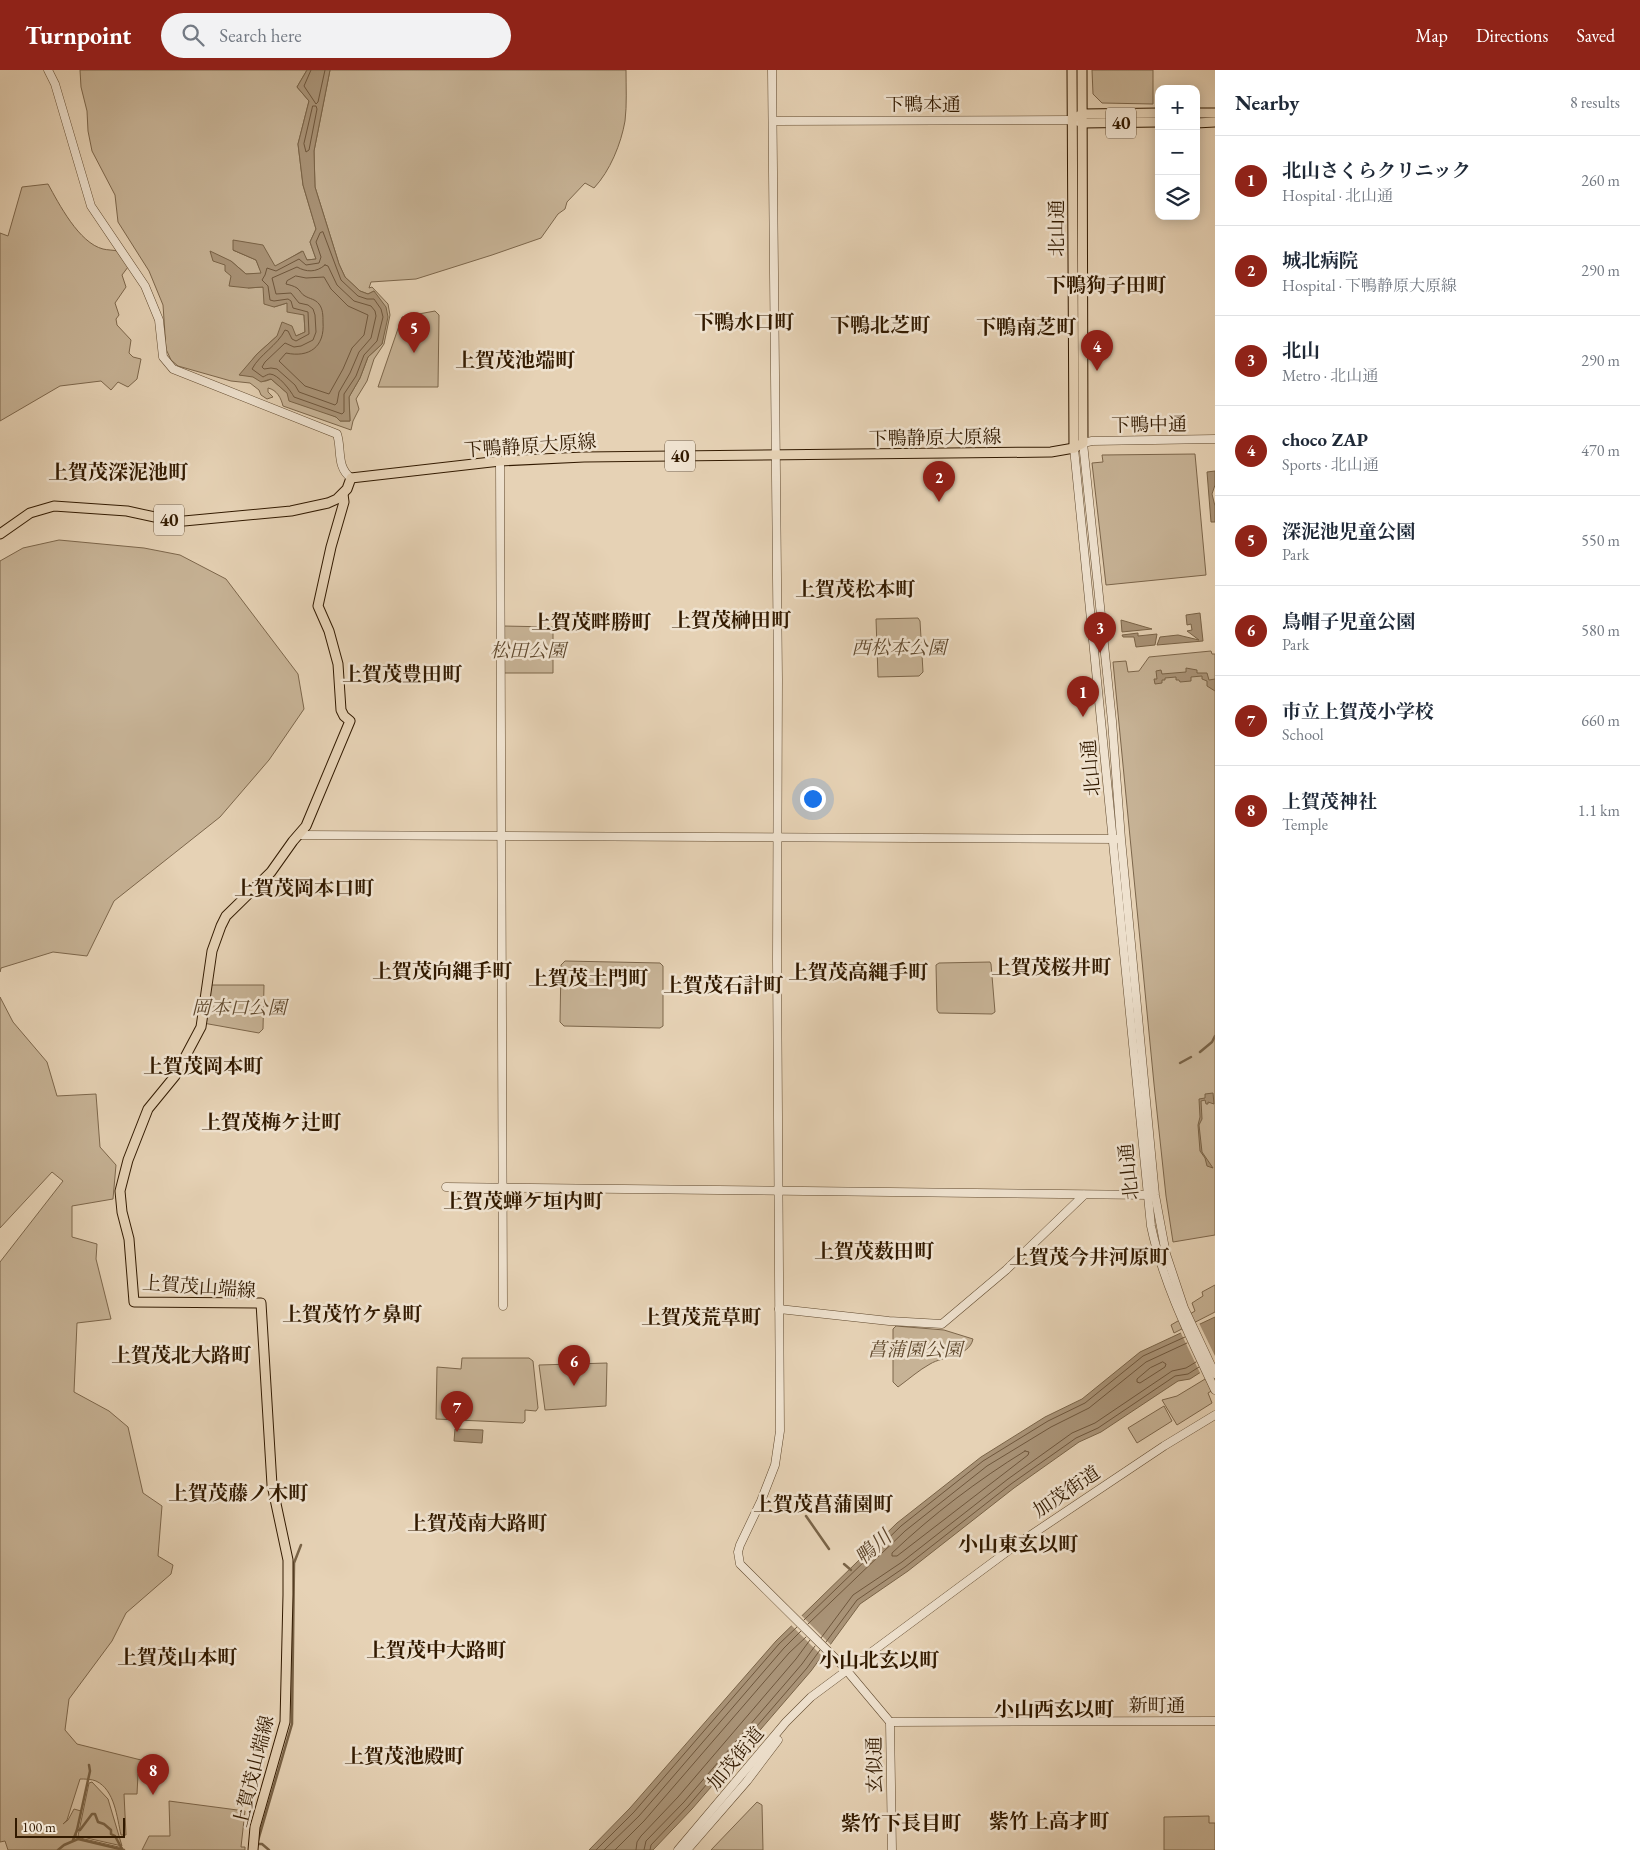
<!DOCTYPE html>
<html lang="en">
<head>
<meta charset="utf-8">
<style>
	:root { --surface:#fff; --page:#f2f2f3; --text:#1f2937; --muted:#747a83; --line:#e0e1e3; --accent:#8f2418 }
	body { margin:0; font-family:"EB Garamond","Noto Serif JP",serif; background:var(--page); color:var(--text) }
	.controls { position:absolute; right:15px; top:15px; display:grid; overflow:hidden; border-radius:10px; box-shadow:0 2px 12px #0003 }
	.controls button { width:45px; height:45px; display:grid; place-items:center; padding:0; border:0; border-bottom:1px solid var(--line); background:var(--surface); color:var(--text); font:25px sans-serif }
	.scale { position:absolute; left:15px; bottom:12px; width:110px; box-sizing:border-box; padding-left:5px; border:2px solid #321a00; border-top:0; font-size:14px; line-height:18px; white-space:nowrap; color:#321a00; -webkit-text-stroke:4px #efe2cf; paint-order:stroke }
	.you { position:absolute; left:812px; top:728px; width:18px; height:18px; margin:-12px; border:4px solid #fff; border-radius:50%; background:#1a73e8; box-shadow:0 0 0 8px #1a73e833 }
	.badge { display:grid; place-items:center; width:32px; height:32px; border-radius:50%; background:var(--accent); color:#fff; font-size:16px; font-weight:700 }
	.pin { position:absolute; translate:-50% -41px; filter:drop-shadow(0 1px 2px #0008) }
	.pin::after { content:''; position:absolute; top:26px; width:18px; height:15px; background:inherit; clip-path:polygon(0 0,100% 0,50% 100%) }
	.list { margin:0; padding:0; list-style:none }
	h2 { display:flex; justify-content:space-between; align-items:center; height:65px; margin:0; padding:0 20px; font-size:21px }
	h2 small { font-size:16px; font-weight:400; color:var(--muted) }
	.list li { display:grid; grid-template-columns:32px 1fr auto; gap:15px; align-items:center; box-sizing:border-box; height:90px; padding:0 20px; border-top:1px solid var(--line) }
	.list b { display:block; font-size:19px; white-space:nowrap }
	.list p { margin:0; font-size:16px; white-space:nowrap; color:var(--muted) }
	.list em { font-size:16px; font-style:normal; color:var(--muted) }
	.icon { flex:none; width:28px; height:28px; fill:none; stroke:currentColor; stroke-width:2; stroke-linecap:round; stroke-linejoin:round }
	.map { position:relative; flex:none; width:1215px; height:1780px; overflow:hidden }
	header { display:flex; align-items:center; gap:30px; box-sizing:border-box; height:70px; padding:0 25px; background:var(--accent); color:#fff }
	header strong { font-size:24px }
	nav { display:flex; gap:28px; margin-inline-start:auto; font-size:18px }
	.search { width:350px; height:45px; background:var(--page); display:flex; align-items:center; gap:12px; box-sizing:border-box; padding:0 18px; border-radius:28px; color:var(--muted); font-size:19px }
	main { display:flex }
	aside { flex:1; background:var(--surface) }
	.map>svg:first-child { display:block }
	.green { fill:#c7b396; stroke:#7c664b }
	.water { fill:#a99377; stroke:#796347 }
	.pier { fill:#e6d2b5 }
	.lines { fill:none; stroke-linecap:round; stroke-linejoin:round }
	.shore { stroke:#6e563c; stroke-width:1 }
	.stream { stroke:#796347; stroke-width:2.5 }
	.minor-casing { stroke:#5f482d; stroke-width:9 }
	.major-casing { stroke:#321a00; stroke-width:11 }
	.minor { stroke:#efe2cf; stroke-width:8 }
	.major { stroke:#e6d2b5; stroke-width:9 }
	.labels { text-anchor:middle; stroke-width:5; stroke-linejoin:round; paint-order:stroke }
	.shield { fill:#efe2cf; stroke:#6b563e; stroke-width:1 }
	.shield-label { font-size:18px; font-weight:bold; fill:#321a00 }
	.street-label { font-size:19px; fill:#321a00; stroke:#efe2cf }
	.park-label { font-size:19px; font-style:italic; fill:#5f482d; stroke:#efe2cf }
	.neighbourhood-label { font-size:20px; font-weight:bold; fill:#321a00; stroke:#efe2cf }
	.water-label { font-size:20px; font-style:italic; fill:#5c442a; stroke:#efe2cf }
</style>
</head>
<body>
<header>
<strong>Turnpoint</strong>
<div class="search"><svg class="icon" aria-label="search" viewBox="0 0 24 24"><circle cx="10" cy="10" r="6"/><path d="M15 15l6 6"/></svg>Search here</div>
<nav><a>Map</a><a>Directions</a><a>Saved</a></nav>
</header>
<main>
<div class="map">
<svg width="1215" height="1780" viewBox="0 0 1215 1780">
	<rect width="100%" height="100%" fill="#e6d2b5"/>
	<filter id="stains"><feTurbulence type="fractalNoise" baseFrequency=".004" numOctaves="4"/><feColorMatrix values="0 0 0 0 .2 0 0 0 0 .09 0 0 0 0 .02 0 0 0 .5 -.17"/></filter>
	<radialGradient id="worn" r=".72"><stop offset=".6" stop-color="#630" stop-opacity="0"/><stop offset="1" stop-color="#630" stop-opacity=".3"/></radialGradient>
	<g class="green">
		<path d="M80,0H307L297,17L309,31L298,74L303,115L316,159L310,172L316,189L307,190L302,181L275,197L233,180L256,190L262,204H246L231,191L225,195L248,218L263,217L274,237L287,233L304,245L305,262L296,266H277L257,284L240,305C244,305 250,305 254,307C262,311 263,313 271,309L287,323L336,347L340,351H350L349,327L360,308L368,287L382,274L384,262L374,221L368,224L360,221L345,207L339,194L315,117L314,81L330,0H626C626,17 627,35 625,51C621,74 610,101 594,118L585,113L567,132L565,139L558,144L541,168L492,185L416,209L371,212L369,218L372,217L388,234L390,245L384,274L374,289L367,311L356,329L359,339L353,351L351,360L283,336C281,328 277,320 268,318V322L273,327L267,329L261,325L259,320L250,313L231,311L178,296L171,290L166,279L163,235L149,201L118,152L115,125L92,81L88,61L87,41L81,17Z"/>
		<polygon points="1092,0 1153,0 1153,34 1102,33 1093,24"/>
		<path d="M48,114C59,134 79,173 103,179C107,180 113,180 118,181L128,197L122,205L126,217L115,233L119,245L116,249L117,255L131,270L129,283L133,287L141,289L137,309L128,317L118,312L111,320L101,311L60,316L0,351V163L8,166L22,117Z"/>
		<polygon points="435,241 439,245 438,317 378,317 402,247"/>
		<polygon points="493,374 514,374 514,385 497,387 493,383"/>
		<polygon points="1195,384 1206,505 1106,515 1092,393 1103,392 1102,385"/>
		<polygon points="59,470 144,478 180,485 226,509 298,604 304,639 269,690 220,747 114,831 87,886 53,882 1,898 0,902 0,491 23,478"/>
		<polygon points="918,548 920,551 923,602 919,606 878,607 876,549"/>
		<polygon points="503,556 553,557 553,603 504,603"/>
		<polygon points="1211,581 1212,584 1215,584 1215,1165 1173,1172 1166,1126 1154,1014 1113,592 1126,591 1128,602 1139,601 1149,587"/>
		<polygon points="565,891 660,893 663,896 663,956 660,958 564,956 560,952 561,895"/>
		<polygon points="990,892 991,894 995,942 992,944 939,943 937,940 936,895 939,893"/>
		<polygon points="209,915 264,915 263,959 259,963 203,953"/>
		<path d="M0,927L13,952L47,992L57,1026L96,1024L100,1077L116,1095L113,1129L72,1136V1167L97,1174L96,1189L111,1249L77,1253L74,1322L109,1341L128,1357L143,1423L162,1436L158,1486L173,1495L171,1504L126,1543L112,1571L69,1629L65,1660L77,1674L165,1696V1699H156L155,1704H138L137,1724H124L126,1765H121C117,1748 115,1720 96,1711C92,1709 84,1709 80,1709L67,1750L63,1754L68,1750L74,1739L81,1741L76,1767L123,1778L121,1780H8L5,1771L0,1772V1192L63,1111L52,1102L0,1158Z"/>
		<polygon points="1215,1215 1215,1242 1174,1263 1171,1255 1195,1241 1192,1233 1203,1226 1202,1222"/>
		<path d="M896,1256L944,1260L973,1269C969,1287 943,1286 930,1294C919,1300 909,1309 898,1317L893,1312V1259Z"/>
		<polygon points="462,1288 529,1288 533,1291 538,1338 536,1341 525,1340 525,1351 523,1353 436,1349 437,1297 461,1299"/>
		<polygon points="607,1293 606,1336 545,1340 539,1295"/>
		<polygon points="1215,1303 1215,1319 1208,1323 1212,1333 1177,1355 1162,1330 1177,1326"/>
		<polygon points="1164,1336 1172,1351 1137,1373 1128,1358"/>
		<polygon points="92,1712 108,1729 122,1776 78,1766 89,1713"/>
		<polygon points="169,1731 245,1741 241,1777 245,1777 245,1780 142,1780 149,1766 170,1766"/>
		<polygon points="757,1732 762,1735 763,1780 711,1780"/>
		<polygon points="1209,1746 1209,1753 1215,1753 1215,1780 1164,1780 1164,1747"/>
	</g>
	<g class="water">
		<polygon points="307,0 330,0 314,81 315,117 339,194 345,207 360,221 368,224 374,221 386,237 388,247 382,274 368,287 360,308 349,327 350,351 340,351 336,347 289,331 287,323 271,309 261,312 253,307 239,305 257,284 277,266 282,252 292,256 296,266 305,262 304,245 287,242 287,233 274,237 264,234 263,217 248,218 229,216 231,206 225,201 225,195 213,191 210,181 231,191 246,204 261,203 256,190 233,180 233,170 263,175 275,196 303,181 307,190 316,189 310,172 316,159 303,115 298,74 309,31 297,17"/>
		<polygon points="1215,401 1215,415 1212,424 1215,436 1215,452 1211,452 1207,402"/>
		<polygon points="1200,543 1203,571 1157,575 1160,567 1178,565 1199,570 1187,561 1192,560 1191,554 1187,555 1186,545"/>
		<polygon points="1121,550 1152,559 1122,562"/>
		<polygon points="1138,563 1138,566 1157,564 1155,575 1136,577 1134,567 1123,567 1122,565"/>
		<polygon points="1186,598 1197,600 1197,603 1207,603 1209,610 1215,609 1215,621 1207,616 1207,611 1202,609 1202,606 1191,607 1191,611 1180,612 1179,610 1176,610 1176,607 1165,608 1165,610 1162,610 1162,613 1155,614 1154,609 1157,609 1156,601 1161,600 1162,604 1186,602"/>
		<polygon points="1213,1023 1214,1034 1208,1032 1208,1034 1206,1034 1205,1030 1201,1031 1202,1049 1199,1055 1202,1082 1213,1098 1207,1096 1205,1088 1200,1081 1198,1055 1200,1047 1199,1029 1205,1028 1205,1024"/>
		<polygon points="1215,1247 1215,1293 1190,1309 1178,1311 1101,1362 1079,1372 1014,1418 908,1501 860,1534 811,1601 692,1739 653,1780 589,1780 630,1738 776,1571 897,1453 981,1387 1045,1347 1082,1329 1140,1282"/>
		<polygon points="455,1359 483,1360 482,1373 454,1371"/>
	</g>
	<g class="pier">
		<polygon points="1199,1253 1215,1286 1215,1296 1201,1305 1180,1261"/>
		<polygon points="800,1544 832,1576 824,1588 790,1554"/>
	</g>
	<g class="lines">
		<g class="shore">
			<polyline points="311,0 304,16 316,34 318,32 325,0"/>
			<polygon points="313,36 316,36 317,39 309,80 306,82 304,74"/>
			<path d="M323,162L341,210L358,226L367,229H374L381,239L383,247L377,271L364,285L356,306L344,324V342L342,344L294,327C291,321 278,304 270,304C268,304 265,306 263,307L252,299C260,284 277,276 285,260L288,261L292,269L296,271L309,264L308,242L293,238L291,231L288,229L274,231L270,230L268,216L262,210L265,205L267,198L276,201L299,189L306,195L319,193L321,187L316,172L320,163Z"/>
			<path d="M325,195L328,196L337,215L354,231L371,236L375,241L376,246L371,268L359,282L350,303L339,322L337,333L335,335L299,322L295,315L277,299L271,298L264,299L262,297L265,292L285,273L294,277L301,276L313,270L316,262L315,245L313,239L308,235L299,233L291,223L276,224L272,208L297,197C306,202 316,203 325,195Z"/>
			<path d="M296,206L306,208L324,207L331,219L348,236L368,245L364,265L352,278L343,299L329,324L305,316L279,291L286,283C309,288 325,277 323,252C323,246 323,239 319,234C315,229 310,229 305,226C302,225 300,220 297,218C294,216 290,215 286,214L287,211Z"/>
			<polygon points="1163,1292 1166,1294 1165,1297 1140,1313 1137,1312 1137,1309 1150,1298"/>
			<path d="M1025,1381L1029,1382L1028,1385L897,1486H892V1483C932,1445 978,1410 1025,1381Z"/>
			<polyline points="804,1550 901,1456 983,1391 1048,1351 1085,1333 1143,1286 1185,1267"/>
			<polyline points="808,1554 905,1461 987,1396 1051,1357 1089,1338 1146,1292 1187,1273"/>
			<polyline points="821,1568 853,1525 902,1492 1008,1409 1072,1363 1095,1353 1172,1301 1186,1298 1196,1292"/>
			<polyline points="826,1572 857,1530 905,1497 1011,1414 1076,1368 1098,1358 1175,1306 1188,1304 1199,1297"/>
			<polyline points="596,1780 634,1742 779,1574 797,1557"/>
			<polyline points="604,1780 639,1746 784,1578 801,1561"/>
			<polyline points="615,1780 644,1751 789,1583 806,1567"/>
			<polyline points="636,1780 637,1772 641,1766 678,1727 796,1589 810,1570"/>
			<polyline points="644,1780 646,1771 684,1732 802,1594 815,1576"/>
			<polyline points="650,1780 651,1775 688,1736 807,1598 820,1580"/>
		</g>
		<g class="stream">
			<polyline points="1200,982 1212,972 1215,966"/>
			<polyline points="1180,993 1191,987"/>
			<polyline points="806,1446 829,1479"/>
			<polyline points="844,1494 851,1500"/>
			<polyline points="77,1760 90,1701 89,1695"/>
			<polyline points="73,1770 77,1760 80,1760 92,1744 95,1744 98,1752 104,1754 111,1760 111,1764 115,1766 122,1779"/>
			<polyline points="257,1774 292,1654 294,1493 301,1475"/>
			<polyline points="257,1774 262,1774 269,1780"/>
			<polyline points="58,1780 64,1775 78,1769 124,1780"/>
		</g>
		<g class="minor-casing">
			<g id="minor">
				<path d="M48,0L55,14L91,136L145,216L159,250L163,287L173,299L337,364C342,379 336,397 351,408"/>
				<polyline points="772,0 778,609 777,889 780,1361 775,1395 761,1431 740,1475 738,1482 740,1494 843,1596 890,1652 892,1780"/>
				<polyline points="773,51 1073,50 1082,53"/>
				<polyline points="1215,369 1092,371 1083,373 1112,651 1121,769 1155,1125 1166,1184 1184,1238 1215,1304"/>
				<path d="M1074,378L1151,1156C1163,1213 1190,1267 1215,1320"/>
				<polyline points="500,391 503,1236"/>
				<polyline points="299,765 1117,769"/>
				<polyline points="446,1117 1151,1125"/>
				<polyline points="779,1239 889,1251 942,1254 1006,1200 1084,1125"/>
				<polyline points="890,1652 1215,1651"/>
				<polyline points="678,1780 786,1652 811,1627 1016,1475 1164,1376 1215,1345"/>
				<polyline points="687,1780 747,1711 778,1670"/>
			</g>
		</g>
		<g class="major-casing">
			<g id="major">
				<polyline points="1072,0 1074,378"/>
				<polyline points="1196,43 1215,43"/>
				<polyline points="1077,47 1082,44 1159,43"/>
				<polyline points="1082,53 1159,52"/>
				<polyline points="1196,53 1215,52"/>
				<polyline points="0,464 30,443 54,436 127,441 164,449 184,451 291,441 328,433 337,429 347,419 351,408 500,391 584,387 1051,382 1074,378 1083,373 1082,0"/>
				<polyline points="253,1780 255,1757 285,1652 288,1525 288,1490 272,1415 261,1233 134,1232 129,1169 122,1142 120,1121 128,1090 148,1039 175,1006 201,957 212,881 221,856 226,846 271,802 293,771 306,756 350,651 344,646 341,640 338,594 329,561 318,536 331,477 344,432 343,424"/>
			</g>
		</g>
		<use href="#minor" class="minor"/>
		<use href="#major" class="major"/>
	</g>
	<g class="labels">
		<g class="shield">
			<rect x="1106" y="37.5" width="30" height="31" rx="4"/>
			<rect x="665" y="370.5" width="30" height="31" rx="4"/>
			<rect x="154" y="434.5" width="30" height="31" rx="4"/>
		</g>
		<g class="shield-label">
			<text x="1121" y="59">40</text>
			<text x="680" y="392">40</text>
			<text x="169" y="456">40</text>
		</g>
		<g class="street-label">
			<text x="923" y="41">下鴨本通</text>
			<text transform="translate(1056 158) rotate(-90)" y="7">北山通</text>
			<text transform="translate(1149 354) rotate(-1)" y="7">下鴨中通</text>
			<text transform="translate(935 367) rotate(-1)" y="7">下鴨静原大原線</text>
			<text transform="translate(530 375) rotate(-4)" y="7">下鴨静原大原線</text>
			<text transform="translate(1090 698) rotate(-95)" y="7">北山通</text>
			<text transform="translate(1128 1102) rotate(-96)" y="7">北山通</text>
			<text transform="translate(199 1216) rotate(4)" y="7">上賀茂山端線</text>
			<text transform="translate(1066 1421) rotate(-34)" y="7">加茂街道</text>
			<text x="1157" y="1642">新町通</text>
			<text transform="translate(735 1688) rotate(-50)" y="7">加茂街道</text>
			<text transform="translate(874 1695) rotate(-91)" y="7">玄似通</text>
			<text transform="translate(253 1701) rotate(-76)" y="7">上賀茂山端線</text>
		</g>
		<g class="park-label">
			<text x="899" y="584">西松本公園</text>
			<text x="528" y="587">松田公園</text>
			<text x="239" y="944">岡本口公園</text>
			<text x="915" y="1286">菖蒲園公園</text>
		</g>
		<g class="neighbourhood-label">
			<text x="1106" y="222">下鴨狗子田町</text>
			<text x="744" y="259">下鴨水口町</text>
			<text x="880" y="262">下鴨北芝町</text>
			<text x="1026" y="264">下鴨南芝町</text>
			<text x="515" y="297">上賀茂池端町</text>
			<text x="118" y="409">上賀茂深泥池町</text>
			<text x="855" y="526">上賀茂松本町</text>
			<text x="731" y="557">上賀茂榊田町</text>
			<text x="591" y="559">上賀茂畔勝町</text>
			<text x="402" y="611">上賀茂豊田町</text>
			<text x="304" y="825">上賀茂岡本口町</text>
			<text x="1051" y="904">上賀茂桜井町</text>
			<text x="442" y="908">上賀茂向縄手町</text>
			<text x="858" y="909">上賀茂高縄手町</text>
			<text x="588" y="915">上賀茂土門町</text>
			<text x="723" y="922">上賀茂石計町</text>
			<text x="203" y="1003">上賀茂岡本町</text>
			<text x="271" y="1059">上賀茂梅ケ辻町</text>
			<text x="523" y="1138">上賀茂蝉ケ垣内町</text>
			<text x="874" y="1188">上賀茂薮田町</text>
			<text x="1089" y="1194">上賀茂今井河原町</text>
			<text x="352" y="1251">上賀茂竹ケ鼻町</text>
			<text x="701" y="1254">上賀茂荒草町</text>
			<text x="181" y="1292">上賀茂北大路町</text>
			<text x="238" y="1430">上賀茂藤ノ木町</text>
			<text x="823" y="1441">上賀茂菖蒲園町</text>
			<text x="477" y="1460">上賀茂南大路町</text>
			<text x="1018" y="1481">小山東玄以町</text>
			<text x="436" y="1587">上賀茂中大路町</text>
			<text x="177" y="1594">上賀茂山本町</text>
			<text x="879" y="1597">小山北玄以町</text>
			<text x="1054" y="1646">小山西玄以町</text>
			<text x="404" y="1693">上賀茂池殿町</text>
			<text x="1049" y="1758">紫竹上高才町</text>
			<text x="901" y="1760">紫竹下長目町</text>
		</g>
		<g class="water-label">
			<text transform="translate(873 1477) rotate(-42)" y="7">鴨川</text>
		</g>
	</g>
	<rect width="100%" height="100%" filter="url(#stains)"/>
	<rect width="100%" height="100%" fill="url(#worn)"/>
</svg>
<div class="controls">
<button>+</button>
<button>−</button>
<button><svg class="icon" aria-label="layers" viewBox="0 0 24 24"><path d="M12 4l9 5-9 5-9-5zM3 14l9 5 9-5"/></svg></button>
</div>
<div class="scale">100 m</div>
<div class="you"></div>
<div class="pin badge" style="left:1083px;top:647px">1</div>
<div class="pin badge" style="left:939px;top:432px">2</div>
<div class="pin badge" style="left:1100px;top:583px">3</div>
<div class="pin badge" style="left:1097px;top:301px">4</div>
<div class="pin badge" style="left:414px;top:283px">5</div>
<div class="pin badge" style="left:574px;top:1316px">6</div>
<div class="pin badge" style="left:457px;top:1362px">7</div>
<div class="pin badge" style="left:153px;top:1725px">8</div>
</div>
<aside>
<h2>Nearby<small>8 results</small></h2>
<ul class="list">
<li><span class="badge">1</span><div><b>北山さくらクリニック</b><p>Hospital · 北山通</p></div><em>260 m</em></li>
<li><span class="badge">2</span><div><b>城北病院</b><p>Hospital · 下鴨静原大原線</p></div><em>290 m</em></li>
<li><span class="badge">3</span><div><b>北山</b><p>Metro · 北山通</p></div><em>290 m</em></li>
<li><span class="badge">4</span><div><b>choco ZAP</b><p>Sports · 北山通</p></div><em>470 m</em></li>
<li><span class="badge">5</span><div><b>深泥池児童公園</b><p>Park</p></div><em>550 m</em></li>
<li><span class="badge">6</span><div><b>鳥帽子児童公園</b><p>Park</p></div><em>580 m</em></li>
<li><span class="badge">7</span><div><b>市立上賀茂小学校</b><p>School</p></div><em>660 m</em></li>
<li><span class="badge">8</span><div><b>上賀茂神社</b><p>Temple</p></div><em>1.1 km</em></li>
</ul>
</aside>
</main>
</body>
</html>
